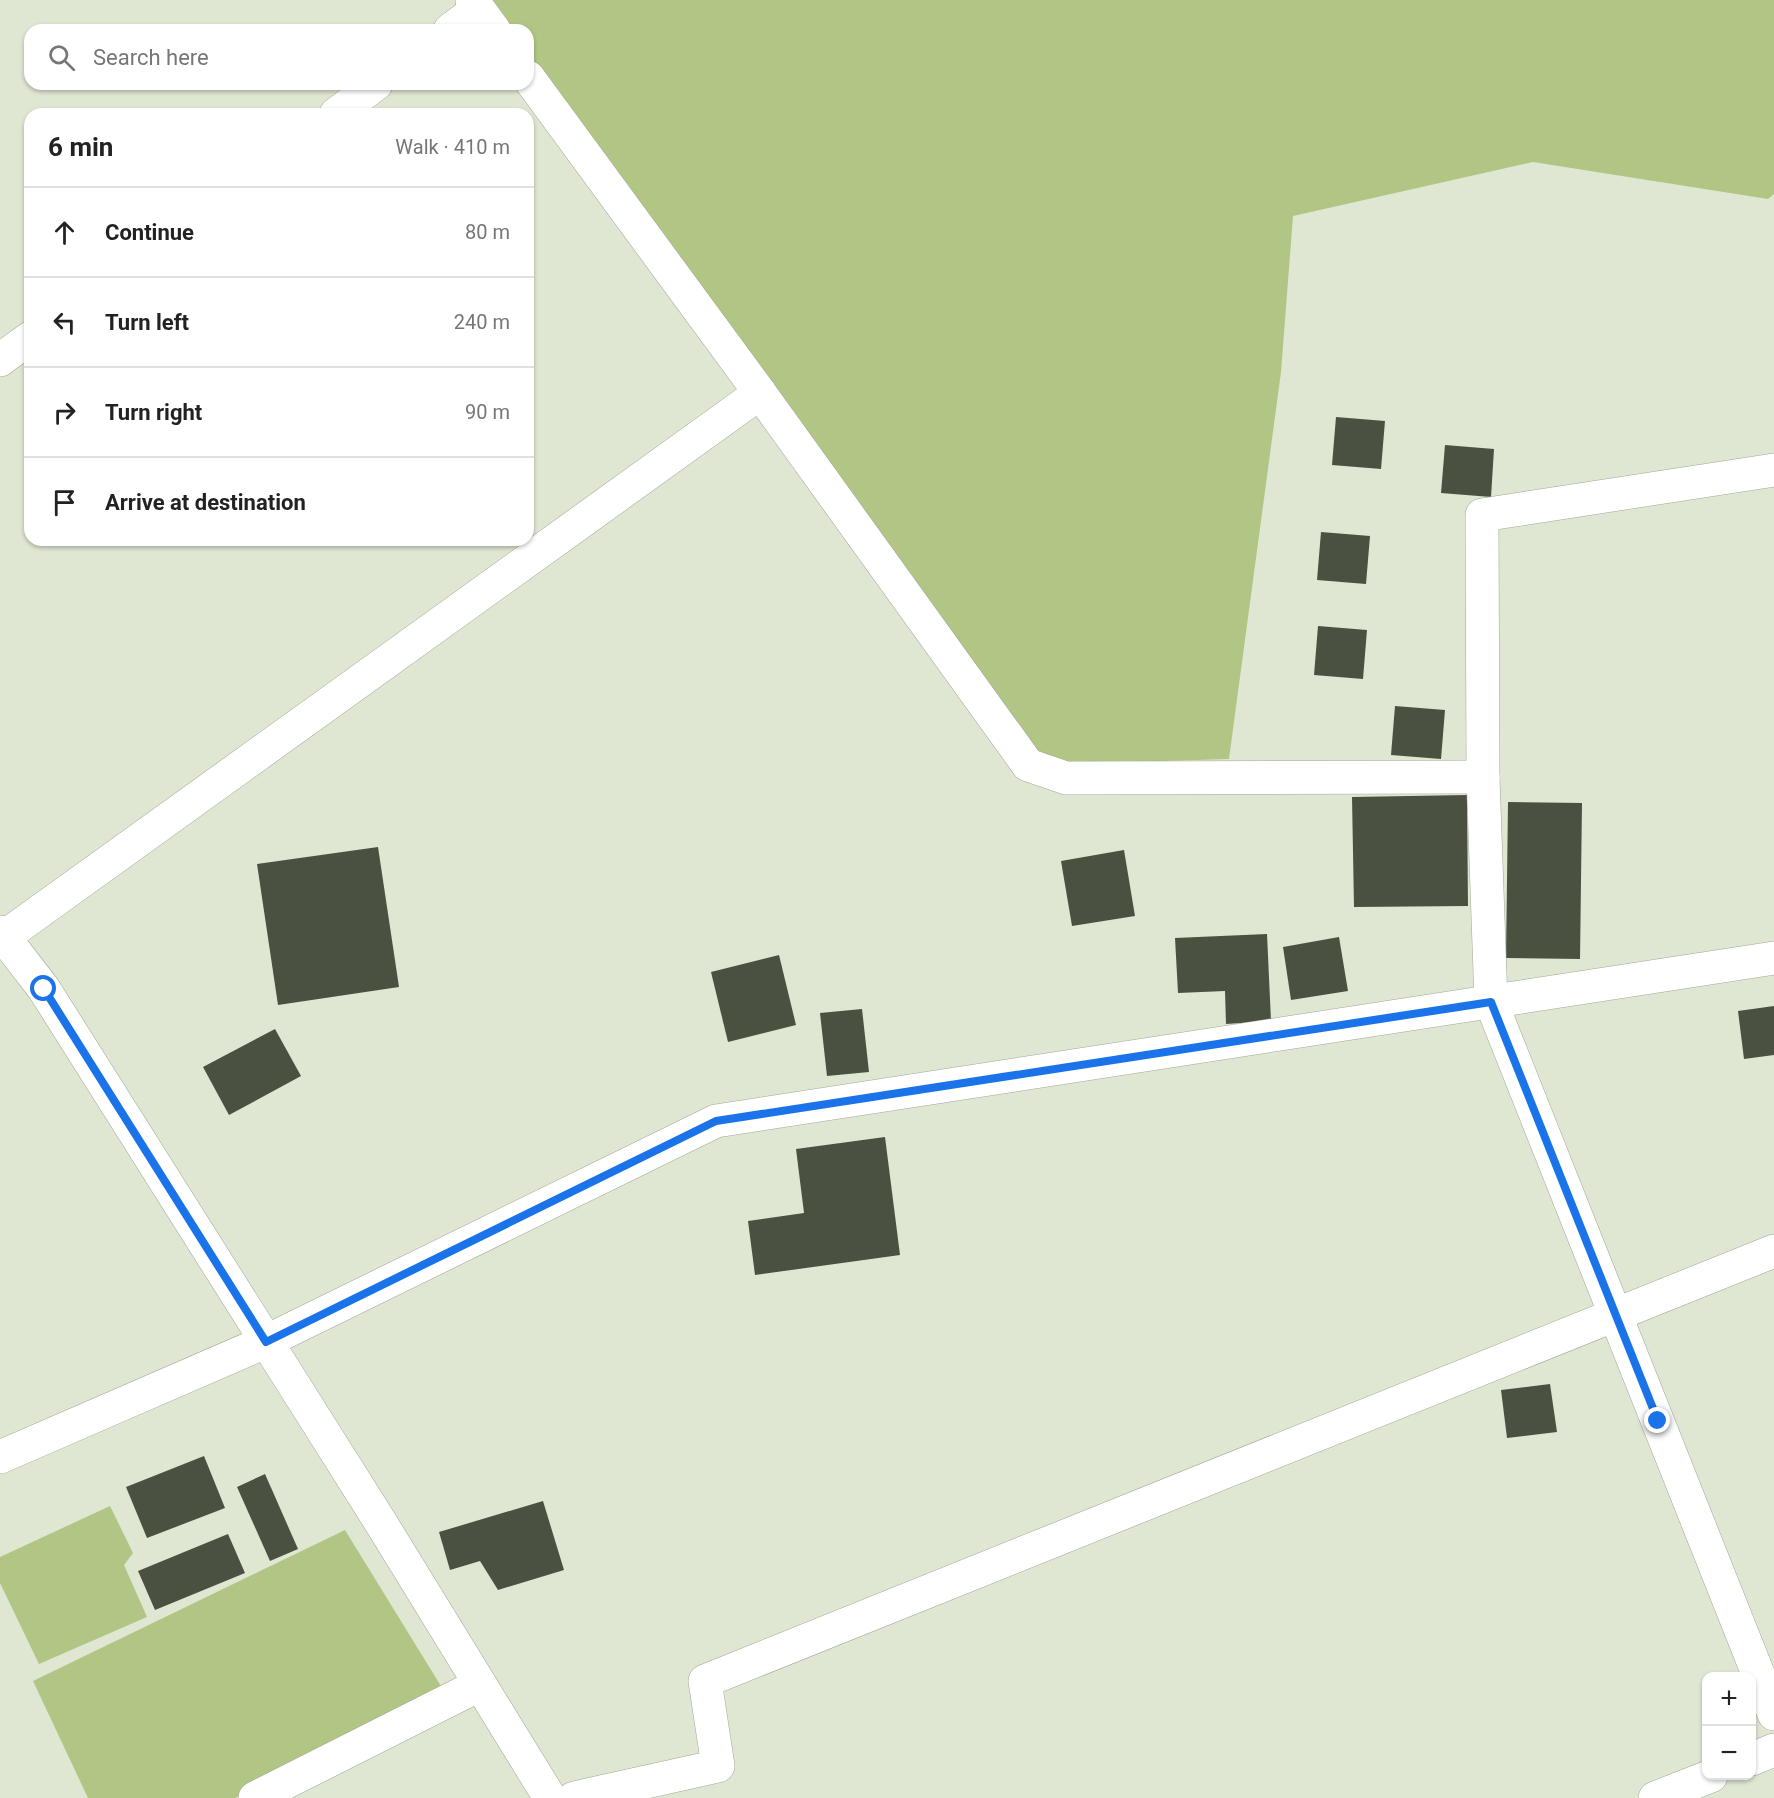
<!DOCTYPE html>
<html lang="en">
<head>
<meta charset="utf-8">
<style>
	:root { --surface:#fff; --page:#f2f2f2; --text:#222; --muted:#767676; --line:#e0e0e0 }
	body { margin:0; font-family:Roboto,sans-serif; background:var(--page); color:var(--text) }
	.controls { position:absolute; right:18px; bottom:18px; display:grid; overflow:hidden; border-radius:12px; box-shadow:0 2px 4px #0004 }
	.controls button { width:54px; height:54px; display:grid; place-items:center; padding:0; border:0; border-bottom:2px solid var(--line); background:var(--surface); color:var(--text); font:30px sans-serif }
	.stop { position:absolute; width:18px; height:18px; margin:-14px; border:4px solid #1a73e8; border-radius:50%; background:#fff }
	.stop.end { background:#1a73e8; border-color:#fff; box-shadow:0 2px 6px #0008 }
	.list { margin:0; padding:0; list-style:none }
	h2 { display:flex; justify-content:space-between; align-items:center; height:78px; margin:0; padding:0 24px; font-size:26px }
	h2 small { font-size:20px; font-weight:400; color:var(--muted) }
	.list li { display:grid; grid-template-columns:39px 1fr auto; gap:18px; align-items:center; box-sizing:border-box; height:90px; padding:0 24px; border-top:2px solid var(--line) }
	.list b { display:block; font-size:22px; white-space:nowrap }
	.list em { font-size:20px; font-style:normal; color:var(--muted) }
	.icon { flex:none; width:33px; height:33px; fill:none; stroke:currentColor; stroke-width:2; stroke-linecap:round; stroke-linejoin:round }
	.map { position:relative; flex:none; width:1774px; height:1798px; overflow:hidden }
	.search { position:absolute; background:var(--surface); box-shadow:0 2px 4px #0004; left:24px; top:24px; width:510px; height:66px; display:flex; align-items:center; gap:15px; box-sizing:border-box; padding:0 21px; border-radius:18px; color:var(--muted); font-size:22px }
	.panel { position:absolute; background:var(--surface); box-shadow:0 2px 4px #0004; left:24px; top:108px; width:510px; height:438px; border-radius:18px }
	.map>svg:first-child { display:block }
	.green { fill:#b1c685 }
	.building { fill:#4b5140 }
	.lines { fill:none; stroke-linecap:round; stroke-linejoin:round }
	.minor-casing { stroke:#a1a794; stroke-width:34 }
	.tertiary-casing { stroke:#a1a794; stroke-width:34 }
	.minor { stroke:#fff; stroke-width:33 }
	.tertiary { stroke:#fff; stroke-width:33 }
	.route { stroke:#1a73e8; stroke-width:8 }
</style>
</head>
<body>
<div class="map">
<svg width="1774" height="1798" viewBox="0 0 1774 1798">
	<rect width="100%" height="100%" fill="#dfe6d2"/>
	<g class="green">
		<polygon points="472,0 1774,0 1774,194 1768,199 1533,162 1293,216 1281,372 1229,759 1028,765 528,77 528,30 494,30"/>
		<polygon points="110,1506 133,1553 124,1565 147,1617 39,1664 0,1583 0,1557"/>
		<polygon points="345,1530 444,1691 235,1798 88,1798 33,1681"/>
	</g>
	<g class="building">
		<polygon points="1336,417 1385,421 1381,469 1332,465"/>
		<polygon points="1445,445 1494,449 1491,497 1441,493"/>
		<polygon points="1321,532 1370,536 1366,584 1317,580"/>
		<polygon points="1318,626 1367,630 1363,679 1314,675"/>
		<polygon points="1395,706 1445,710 1441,759 1391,755"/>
		<polygon points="1467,795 1468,906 1354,907 1352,797"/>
		<polygon points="1508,802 1582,803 1580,959 1506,958"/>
		<polygon points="378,847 399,987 278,1005 257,864"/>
		<polygon points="1124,850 1135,916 1072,926 1061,861"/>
		<polygon points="1267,934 1271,1021 1226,1024 1225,991 1178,993 1175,938"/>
		<polygon points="1339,937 1348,991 1291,1000 1283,947"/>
		<polygon points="779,955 796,1025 728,1042 711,972"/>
		<polygon points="1774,1006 1774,1055 1744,1059 1738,1011"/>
		<polygon points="862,1009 869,1072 827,1076 820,1013"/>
		<polygon points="275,1029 301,1076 229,1115 203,1067"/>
		<polygon points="885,1137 900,1255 755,1275 748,1221 804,1213 796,1149"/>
		<polygon points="1550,1384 1557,1432 1507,1438 1501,1390"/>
		<polygon points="204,1456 225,1508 147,1538 126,1487"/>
		<polygon points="265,1474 298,1549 270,1561 237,1487"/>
		<polygon points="543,1501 564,1570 498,1590 480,1561 450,1570 439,1532"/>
		<polygon points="228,1534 245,1573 155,1610 138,1571"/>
	</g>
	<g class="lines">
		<g class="minor-casing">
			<g id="minor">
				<polyline points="472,0 494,30"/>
				<polyline points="450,30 478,9"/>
				<polyline points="528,77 760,393 1028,765 1066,778 1483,777"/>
				<polyline points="336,114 376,84"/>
				<polyline points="0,360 30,338"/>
				<polyline points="1774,470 1482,515 1483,777 1491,1002 1774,1714"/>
				<polyline points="4,937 760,393"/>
				<polyline points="0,1457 265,1342 716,1121 1774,958"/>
				<polyline points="1752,1759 1774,1750"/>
				<polyline points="255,1798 479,1685"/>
				<polyline points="574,1798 718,1766 705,1681 1774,1251"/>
				<polyline points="1655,1798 1711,1776"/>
			</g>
		</g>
		<g class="tertiary-casing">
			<polyline id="tertiary" points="0,932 44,989 381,1523 550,1798"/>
		</g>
		<use href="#minor" class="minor"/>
		<use href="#tertiary" class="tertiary"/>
	</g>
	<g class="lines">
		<polyline class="route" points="44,989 266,1342 716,1121 1491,1002 1658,1421"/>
	</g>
</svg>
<div class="controls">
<button>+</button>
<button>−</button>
</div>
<div class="stop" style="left:44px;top:989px"></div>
<div class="stop end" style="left:1658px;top:1421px"></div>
<div class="search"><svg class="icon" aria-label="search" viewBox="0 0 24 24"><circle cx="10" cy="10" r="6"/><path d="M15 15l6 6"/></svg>Search here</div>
<section class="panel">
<h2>6 min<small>Walk · 410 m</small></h2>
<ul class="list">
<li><svg class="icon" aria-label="ahead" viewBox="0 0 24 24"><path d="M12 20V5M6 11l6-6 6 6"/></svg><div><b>Continue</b></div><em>80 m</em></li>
<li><svg class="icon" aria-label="left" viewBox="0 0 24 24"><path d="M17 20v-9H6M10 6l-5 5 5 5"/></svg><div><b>Turn left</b></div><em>240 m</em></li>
<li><svg class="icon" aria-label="right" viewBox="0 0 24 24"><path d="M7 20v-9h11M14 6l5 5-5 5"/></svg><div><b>Turn right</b></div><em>90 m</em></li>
<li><svg class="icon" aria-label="arrive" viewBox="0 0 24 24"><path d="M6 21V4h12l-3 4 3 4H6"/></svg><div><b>Arrive at destination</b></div></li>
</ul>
</section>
</div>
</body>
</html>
